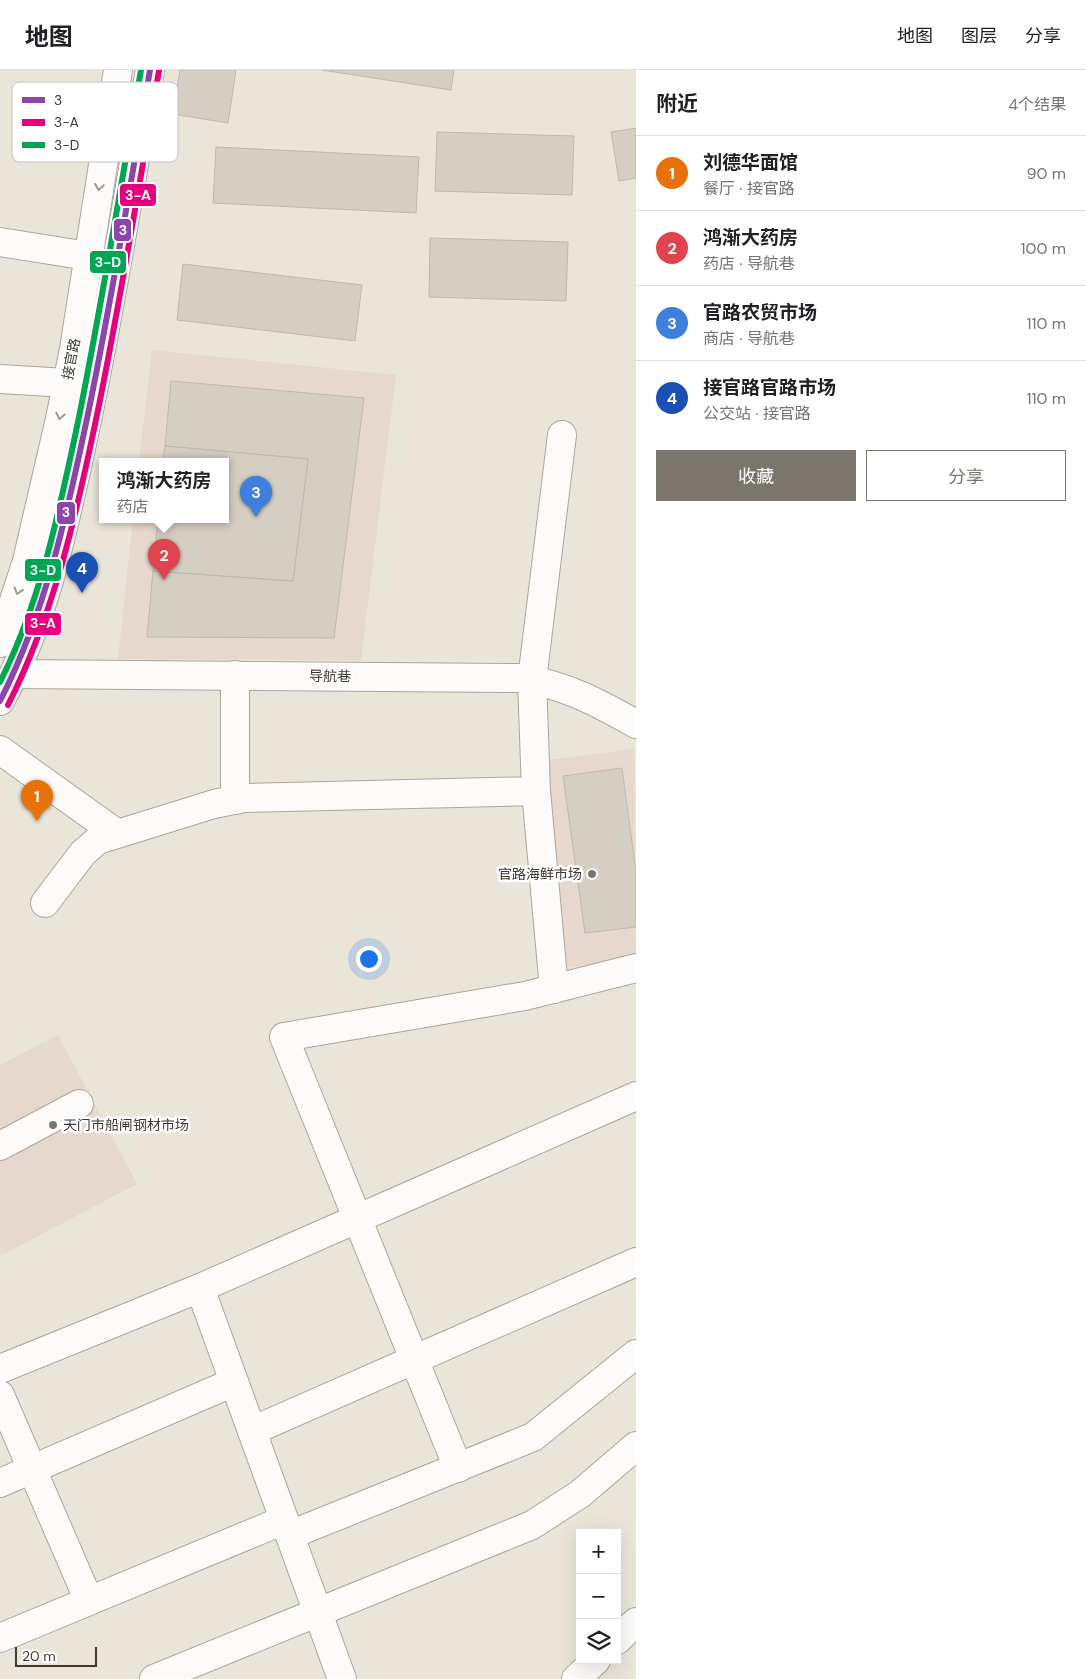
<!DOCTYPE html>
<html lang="zh">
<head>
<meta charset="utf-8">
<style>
	:root { --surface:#fff; --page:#f6f6f6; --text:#202124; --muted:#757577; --line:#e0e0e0; --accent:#7a766c }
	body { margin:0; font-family:"DM Sans","Noto Sans SC",sans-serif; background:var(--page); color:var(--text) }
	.controls { position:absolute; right:15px; bottom:15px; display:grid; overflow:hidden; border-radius:0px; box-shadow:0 5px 20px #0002 }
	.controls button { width:45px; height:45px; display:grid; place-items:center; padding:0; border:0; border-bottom:1px solid var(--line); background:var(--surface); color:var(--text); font:25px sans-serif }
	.scale { position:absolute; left:15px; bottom:12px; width:82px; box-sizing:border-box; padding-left:5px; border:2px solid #3e3a32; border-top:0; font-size:14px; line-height:18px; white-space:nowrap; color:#3e3a32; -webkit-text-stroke:4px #fff; paint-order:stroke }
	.you { position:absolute; left:368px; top:888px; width:18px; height:18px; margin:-12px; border:4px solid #fff; border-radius:50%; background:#1a73e8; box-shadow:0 0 0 8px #1a73e833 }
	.badge { display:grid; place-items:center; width:32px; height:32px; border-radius:50%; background:var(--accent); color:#fff; font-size:16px; font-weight:700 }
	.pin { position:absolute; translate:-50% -41px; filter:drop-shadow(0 1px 2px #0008) }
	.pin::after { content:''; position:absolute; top:26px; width:18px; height:15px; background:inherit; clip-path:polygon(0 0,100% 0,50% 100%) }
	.popup { position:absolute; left:99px; top:388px; width:130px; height:65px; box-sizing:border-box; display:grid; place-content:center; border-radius:0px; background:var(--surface); filter:drop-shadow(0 1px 4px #0005); font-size:16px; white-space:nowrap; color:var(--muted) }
	.popup b { font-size:19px; color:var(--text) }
	.popup::after { content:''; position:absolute; left:50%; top:100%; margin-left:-10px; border:10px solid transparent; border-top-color:var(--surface) }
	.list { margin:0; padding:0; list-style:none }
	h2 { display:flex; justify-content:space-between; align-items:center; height:65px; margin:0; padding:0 20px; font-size:21px }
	h2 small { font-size:16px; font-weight:400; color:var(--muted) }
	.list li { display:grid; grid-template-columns:32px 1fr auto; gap:15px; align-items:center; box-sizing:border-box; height:75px; padding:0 20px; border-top:1px solid var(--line) }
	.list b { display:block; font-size:19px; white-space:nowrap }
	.list p { margin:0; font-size:16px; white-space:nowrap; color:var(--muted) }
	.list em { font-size:16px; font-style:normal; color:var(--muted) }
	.actions { display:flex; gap:10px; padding:15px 20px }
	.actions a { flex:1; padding:11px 0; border:1px solid var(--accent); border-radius:0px; text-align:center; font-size:18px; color:var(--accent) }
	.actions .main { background:var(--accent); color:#fff }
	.icon { flex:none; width:28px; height:28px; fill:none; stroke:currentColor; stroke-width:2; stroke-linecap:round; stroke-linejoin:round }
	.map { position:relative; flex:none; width:636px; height:1609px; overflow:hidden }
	header { display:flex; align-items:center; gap:30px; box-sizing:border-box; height:70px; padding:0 25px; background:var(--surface); border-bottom:1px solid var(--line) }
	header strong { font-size:24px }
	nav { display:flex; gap:28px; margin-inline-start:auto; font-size:18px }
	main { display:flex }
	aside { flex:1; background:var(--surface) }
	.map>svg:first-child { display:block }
	.commercial { fill:#e6d8cc }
	.building { fill:#d5cec3; stroke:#beb9b0 }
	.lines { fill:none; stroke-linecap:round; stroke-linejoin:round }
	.minor-casing { stroke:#aaa69d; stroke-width:30 }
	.major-casing { stroke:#aaa69d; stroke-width:30 }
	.minor { stroke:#fcfbf9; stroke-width:28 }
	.major { stroke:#fcfbf9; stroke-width:28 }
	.bus-1-casing { stroke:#fff; stroke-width:10 }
	.bus-2-casing { stroke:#fff; stroke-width:10 }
	.bus-3-casing { stroke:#fff; stroke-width:10 }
	.bus-1 { stroke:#8e44ad; stroke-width:6 }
	.bus-2 { stroke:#e5007d; stroke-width:6 }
	.bus-3 { stroke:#00a651; stroke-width:6 }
	.oneway { stroke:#9d9a96 }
	.poi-dot { fill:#7a766c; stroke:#fff; stroke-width:2 }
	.labels { text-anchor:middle; stroke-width:5; stroke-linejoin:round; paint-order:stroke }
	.street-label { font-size:14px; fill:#3e3a32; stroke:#fff }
	.poi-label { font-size:14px; fill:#3e3a32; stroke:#fff; text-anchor:end }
	.key { fill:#fff; stroke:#c5c4c2; stroke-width:1 }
	.key-label { font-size:14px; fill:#3e3a32 }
	.line-badge { stroke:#fff; stroke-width:2 }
	.badge-label { font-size:14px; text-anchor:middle; font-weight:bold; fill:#fff }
</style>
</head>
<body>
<header>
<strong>地图</strong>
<nav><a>地图</a><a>图层</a><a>分享</a></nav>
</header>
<main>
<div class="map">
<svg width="636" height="1609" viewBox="0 0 636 1609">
	<rect width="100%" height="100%" fill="#eae5d9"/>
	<g class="commercial">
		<polygon points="152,280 396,305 361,590 118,589 133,449 225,449 225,391 139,391"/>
		<polygon points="634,679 636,889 557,899 540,691"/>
		<polygon points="58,965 137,1114 0,1186 0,995"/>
	</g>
	<g class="building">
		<polygon points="180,0 236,0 228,53 173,44"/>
		<polygon points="322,0 454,0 451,20"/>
		<polygon points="636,58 636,108 619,111 611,62"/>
		<polygon points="437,62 574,66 572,125 435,121"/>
		<polygon points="216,77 419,87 416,143 213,133"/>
		<polygon points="430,168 568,172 566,231 429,227"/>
		<polygon points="183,194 362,215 355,271 177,250"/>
		<polygon points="171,311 364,328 334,568 147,567 153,501 293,511 308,389 165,376"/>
		<polygon points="165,376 308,389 293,511 153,501 158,449 225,449 225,391 163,391"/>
		<polygon points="622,698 636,802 636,857 585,863 563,706"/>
	</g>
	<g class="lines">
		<g class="minor-casing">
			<g id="minor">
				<polyline points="0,172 88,186"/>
				<polyline points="0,309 67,313"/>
				<path d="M15,604L522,608C567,616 597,632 636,654"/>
				<polyline points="0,680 116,763"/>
				<polyline points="536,721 554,919"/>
				<polyline points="235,730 235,605"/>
				<polyline points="45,833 83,783 98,770 214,734 244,728 536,721 532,610 562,365"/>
				<polyline points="0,1076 79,1034"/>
				<polyline points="0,1299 200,1218"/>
				<polyline points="0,1325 89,1531"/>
				<polyline points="252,1361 636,1192"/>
				<polyline points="458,1398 284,967 525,926 636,898"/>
				<polyline points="0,1413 234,1312"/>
				<polyline points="290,1465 533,1367 636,1284"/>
				<polyline points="0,1568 284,1450"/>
				<polyline points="617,1570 636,1552"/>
				<polyline points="154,1609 532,1455 580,1424 636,1376"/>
				<polyline points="342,1609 200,1218 636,1026"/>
				<polyline points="576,1609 596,1590"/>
			</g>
		</g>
		<g class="major-casing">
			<g id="major">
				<polyline points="0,573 27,491 60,349 74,279 118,0"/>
				<path d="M0,631C46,547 63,461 83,369C109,246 129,123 150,0"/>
			</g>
		</g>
		<use href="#minor" class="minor"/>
		<use href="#major" class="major"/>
		<g class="bus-1-casing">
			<path id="bus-1" d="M0,631C47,539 68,440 89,339C112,227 131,113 150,0"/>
		</g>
		<g class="bus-2-casing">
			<path id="bus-2" d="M8,635C55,542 77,442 98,340C121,228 139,114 159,1"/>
		</g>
		<g class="bus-3-casing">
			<path id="bus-3" d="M0,612C42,529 60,437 79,347C102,232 121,116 141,0"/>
		</g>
		<use href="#bus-1" class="bus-1"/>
		<use href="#bus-2" class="bus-2"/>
		<use href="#bus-3" class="bus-3"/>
	</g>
	<defs><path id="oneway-chevron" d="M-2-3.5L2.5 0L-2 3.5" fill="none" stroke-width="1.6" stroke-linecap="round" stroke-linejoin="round" transform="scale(1.25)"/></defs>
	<g class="oneway">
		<use href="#oneway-chevron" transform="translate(99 117) rotate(99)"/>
		<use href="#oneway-chevron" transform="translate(60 346) rotate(102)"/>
		<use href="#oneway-chevron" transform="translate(18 521) rotate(107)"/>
	</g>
	<g class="poi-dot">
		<circle cx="592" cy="804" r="5"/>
		<circle cx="53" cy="1055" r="5"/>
	</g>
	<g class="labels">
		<g class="street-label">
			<text transform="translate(71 289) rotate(-79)" y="5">接官路</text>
			<text transform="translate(330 606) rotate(1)" y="5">导航巷</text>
		</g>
		<g class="poi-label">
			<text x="582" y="809">官路海鲜市场</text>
			<text x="63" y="1060" text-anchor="start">天门市船闸钢材市场</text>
		</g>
	</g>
	<rect x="12" y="12" width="166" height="80" rx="8" class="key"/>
	<rect x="22" y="27" width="23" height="6" fill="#8e44ad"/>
	<rect x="22" y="49" width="23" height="7" fill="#e5007d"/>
	<rect x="22" y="72" width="23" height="6" fill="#00a651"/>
	<g class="key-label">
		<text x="54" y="35">3</text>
		<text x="54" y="57">3-A</text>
		<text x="54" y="80">3-D</text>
	</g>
	<g class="line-badge">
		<rect x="119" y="113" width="38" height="24" rx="5" fill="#e5007d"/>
		<rect x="113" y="148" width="19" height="24" rx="5" fill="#8e44ad"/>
		<rect x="89" y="180" width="38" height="24" rx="5" fill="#00a651"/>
		<rect x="56" y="431" width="20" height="24" rx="5" fill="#8e44ad"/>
		<rect x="24" y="488" width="38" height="24" rx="5" fill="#00a651"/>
		<rect x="24" y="542" width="38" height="24" rx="5" fill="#e5007d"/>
	</g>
	<g class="badge-label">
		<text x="138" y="130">3-A</text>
		<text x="123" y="165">3</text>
		<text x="108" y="197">3-D</text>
		<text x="66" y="447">3</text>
		<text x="43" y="505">3-D</text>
		<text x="43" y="558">3-A</text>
	</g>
</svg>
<div class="controls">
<button>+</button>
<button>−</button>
<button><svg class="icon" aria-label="layers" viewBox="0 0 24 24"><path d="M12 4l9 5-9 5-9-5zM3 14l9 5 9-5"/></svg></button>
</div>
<div class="scale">20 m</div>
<div class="you"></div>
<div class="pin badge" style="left:37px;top:751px;background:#e8710a">1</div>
<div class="pin badge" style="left:164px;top:510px;background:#e0444e">2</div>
<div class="popup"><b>鸿渐大药房</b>药店</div>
<div class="pin badge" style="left:256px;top:447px;background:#3f7fe0">3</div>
<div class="pin badge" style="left:82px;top:523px;background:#1a4fb4">4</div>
</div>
<aside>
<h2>附近<small>4个结果</small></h2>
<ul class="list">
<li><span class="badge" style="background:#e8710a">1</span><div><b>刘德华面馆</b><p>餐厅 · 接官路</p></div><em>90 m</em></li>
<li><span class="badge" style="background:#e0444e">2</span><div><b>鸿渐大药房</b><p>药店 · 导航巷</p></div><em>100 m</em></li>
<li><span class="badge" style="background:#3f7fe0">3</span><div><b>官路农贸市场</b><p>商店 · 导航巷</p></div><em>110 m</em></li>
<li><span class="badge" style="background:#1a4fb4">4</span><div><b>接官路官路市场</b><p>公交站 · 接官路</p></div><em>110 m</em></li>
</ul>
<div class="actions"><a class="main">收藏</a><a>分享</a></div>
</aside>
</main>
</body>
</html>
